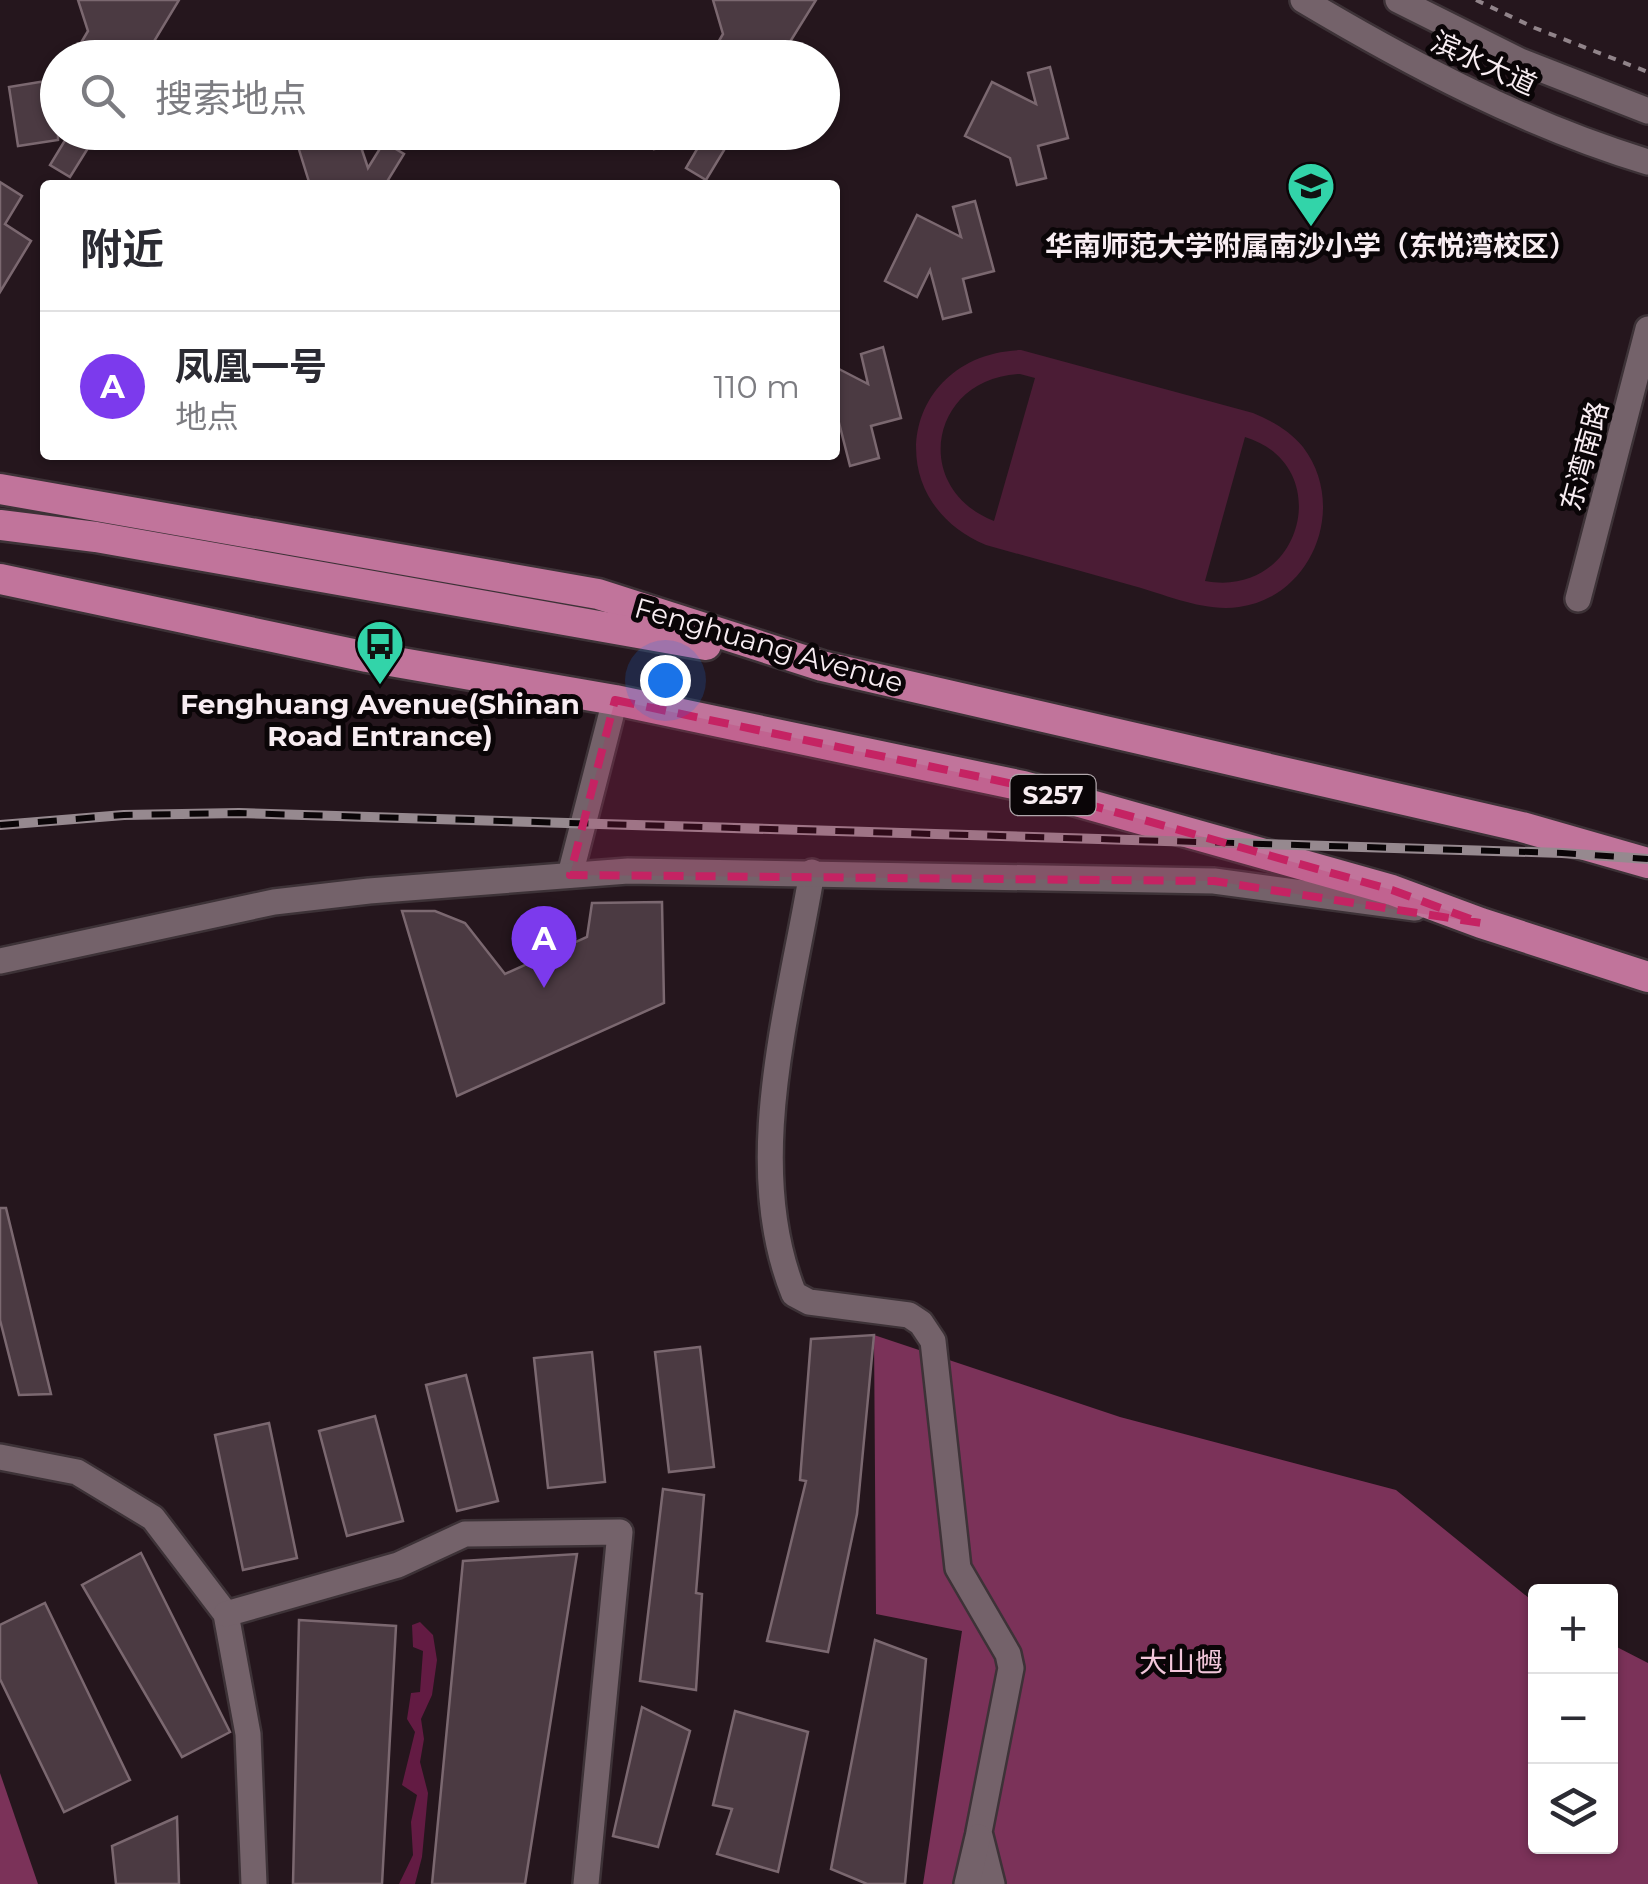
<!DOCTYPE html>
<html lang="zh">
<head>
<meta charset="utf-8">
<style>
	:root { --surface:#fff; --page:#f7f7f7; --text:#2b2b33; --muted:#7c7c81; --line:#e1e1e2; --accent:#7c3aed }
	body { margin:0; font-family:Montserrat,"Noto Sans SC",sans-serif; background:var(--page); color:var(--text) }
	.controls { position:absolute; right:30px; bottom:30px; display:grid; overflow:hidden; border-radius:10px; box-shadow:0 2px 8px #0004 }
	.controls button { width:90px; height:90px; display:grid; place-items:center; padding:0; border:0; border-bottom:2px solid var(--line); background:var(--surface); color:var(--text); font:50px sans-serif }
	.you { position:absolute; left:665px; top:680px; width:35px; height:35px; margin:-25px; border:8px solid #fff; border-radius:50%; background:#1a73e8; box-shadow:0 0 0 15px #1a73e833 }
	.badge { display:grid; place-items:center; width:65px; height:65px; border-radius:50%; background:var(--accent); color:#fff; font-size:32px; font-weight:700 }
	.pin { position:absolute; translate:-50% -82px; filter:drop-shadow(0 2px 5px #0008) }
	.pin::after { content:''; position:absolute; top:52px; width:35px; height:30px; background:inherit; clip-path:polygon(0 0,100% 0,50% 100%) }
	.list { margin:0; padding:0; list-style:none }
	h2 { display:flex; justify-content:space-between; align-items:center; height:130px; margin:0; padding:0 40px; font-size:42px }
	h2 small { font-size:32px; font-weight:400; color:var(--muted) }
	.list li { display:grid; grid-template-columns:65px 1fr auto; gap:30px; align-items:center; box-sizing:border-box; height:150px; padding:0 40px; border-top:2px solid var(--line) }
	.list b { display:block; font-size:38px; white-space:nowrap }
	.list p { margin:0; font-size:32px; white-space:nowrap; color:var(--muted) }
	.list em { font-size:32px; font-style:normal; color:var(--muted) }
	.icon { flex:none; width:55px; height:55px; fill:none; stroke:currentColor; stroke-width:2; stroke-linecap:round; stroke-linejoin:round }
	.map { position:relative; flex:none; width:1648px; height:1884px; overflow:hidden }
	.search { position:absolute; background:var(--surface); box-shadow:0 2px 8px #0004; left:40px; top:40px; width:800px; height:110px; display:flex; align-items:center; gap:25px; box-sizing:border-box; padding:0 35px; border-radius:55px; color:var(--muted); font-size:38px }
	.panel { position:absolute; background:var(--surface); box-shadow:0 2px 8px #0004; left:40px; top:180px; width:800px; height:280px; border-radius:10px }
	.map>svg:first-child { display:block }
	.green { fill:#4b1c35; fill-rule:evenodd }
	.forest { fill:#7b3259 }
	.water { fill:#631b43 }
	.building { fill:#4b3a42; stroke:#7b6870; stroke-width:2.5 }
	.lines { fill:none; stroke-linecap:round; stroke-linejoin:round }
	.street-casing { stroke:#3d3237; stroke-width:30 }
	.primary-casing { stroke:#3d3237; stroke-width:35 }
	.path { stroke:#91848a; stroke-width:4; stroke-dasharray:8 8; stroke-linecap:butt }
	.street { stroke:#74626a; stroke-width:25 }
	.primary { stroke:#c1749b; stroke-width:30 }
	.rail-casing { stroke:#96898f; stroke-width:10 }
	.rail { stroke:#0a0507; stroke-width:6; stroke-dasharray:19; stroke-linecap:butt }
	.marked { fill:#c52363; fill-opacity:0.2; stroke:#c52363; stroke-width:8; stroke-dasharray:20 12; stroke-linejoin:round }
	.labels { text-anchor:middle; stroke-width:10; stroke-linejoin:round; paint-order:stroke }
	.shield { fill:#0a0507; stroke:#b1a7ac; stroke-width:2.5 }
	.shield-label { font-size:25px; font-weight:bold; fill:#f8edf2 }
	.street-label { font-size:28px; fill:#f8edf2; stroke:#0a0507 }
	.poi-label { font-size:28px; font-weight:bold; fill:#f8edf2; stroke:#0a0507 }
	.park-label { font-size:28px; fill:#f2c6da; stroke:#0a0507 }
</style>
</head>
<body>
<div class="map">
<svg width="1648" height="1884" viewBox="0 0 1648 1884">
	<rect width="100%" height="100%" fill="#25161d"/>
	<path class="green" d="M1021,350L1253,413C1272,421 1290,431 1303,447C1348,506 1313,597 1239,607C1204,612 1167,595 1134,586C1085,572 1036,559 986,545C876,499 902,354 1021,350ZM1020,374L1035,378L994,521C910,488 930,378 1020,374ZM1245,437C1337,465 1303,599 1205,581Z"/>
	<g class="forest">
		<polygon points="874,1335 1120,1417 1396,1490 1535,1603 1536,1846 1610,1846 1611,1644 1648,1663 1648,1884 923,1884 962,1631 876,1614"/>
		<polygon points="0,1773 38,1884 0,1884"/>
	</g>
	<polygon class="water" points="420,1622 433,1635 437,1660 432,1695 421,1719 424,1739 420,1762 428,1793 422,1857 415,1884 399,1884 413,1855 411,1822 417,1795 402,1785 415,1732 407,1719 411,1693 420,1692 423,1651 413,1647 412,1625"/>
	<g class="building">
		<polygon points="78,0 179,0 144,58 116,42 106,58 72,58 88,31"/>
		<polygon points="713,0 816,0 780,58 772,58 751,45 744,58 709,58 723,34"/>
		<polygon points="1050,67 1068,138 1038,146 1046,178 1017,185 1010,158 965,136 992,82 1036,104 1028,73"/>
		<polygon points="58,79 58,140 18,146 9,87"/>
		<polygon points="70,132 98,132 70,177 50,165"/>
		<polygon points="318,132 356,132 368,168 384,142 404,154 385,185 310,185 296,140"/>
		<polygon points="651,132 701,132 702,141 654,149"/>
		<polygon points="707,132 735,132 706,180 686,168"/>
		<polygon points="0,182 22,196 5,224 31,241 0,292"/>
		<polygon points="975,201 994,271 963,279 971,312 943,319 930,270 917,297 885,281 917,215 961,237 953,207"/>
		<polygon points="883,347 901,418 871,426 879,458 850,466 835,407 835,367 868,384 861,354"/>
		<polygon points="662,902 664,1003 457,1096 402,911 435,911 465,923 505,974 587,937 592,903"/>
		<polygon points="0,1208 6,1208 51,1394 19,1395 0,1320"/>
		<polygon points="874,1335 857,1514 828,1652 767,1641 806,1481 800,1480 811,1339"/>
		<polygon points="700,1347 714,1467 669,1472 655,1352"/>
		<polygon points="592,1352 605,1482 548,1488 534,1358"/>
		<polygon points="466,1375 498,1501 457,1511 426,1385"/>
		<polygon points="375,1416 403,1521 347,1536 319,1431"/>
		<polygon points="269,1423 297,1558 243,1570 215,1435"/>
		<polygon points="663,1489 704,1495 696,1593 702,1594 696,1690 640,1681"/>
		<polygon points="141,1553 230,1732 182,1757 82,1585"/>
		<polygon points="577,1554 525,1884 432,1884 463,1561"/>
		<polygon points="45,1603 130,1780 64,1812 0,1679 0,1625"/>
		<polygon points="299,1620 396,1626 382,1884 293,1884"/>
		<polygon points="875,1640 926,1659 905,1884 867,1884 831,1869"/>
		<polygon points="642,1707 690,1731 658,1847 613,1836"/>
		<polygon points="735,1711 808,1732 778,1872 717,1854 732,1809 713,1805"/>
		<polygon points="177,1817 179,1884 116,1884 112,1846"/>
	</g>
	<g class="lines">
		<g class="street-casing">
			<g id="street">
				<path d="M1303,0C1412,65 1526,125 1648,162"/>
				<polyline points="1398,0 1520,61 1648,111"/>
				<polyline points="1578,599 1648,329"/>
				<path d="M812,872C790,1005 741,1164 794,1294L809,1302L909,1315L921,1323L933,1341L958,1568L1008,1654L1011,1668L979,1832L992,1884"/>
				<polyline points="570,875 615,700"/>
				<polyline points="0,961 274,902 369,891 628,871 1214,881 1415,908"/>
				<polyline points="0,1457 77,1472 153,1518 226,1614 248,1734 254,1884"/>
				<polyline points="226,1614 398,1565 465,1534 620,1532 586,1884"/>
				<polyline points="967,1884 978,1837"/>
			</g>
		</g>
		<g class="primary-casing">
			<g id="primary">
				<polyline points="0,489 598,594 822,666 1522,827 1648,863"/>
				<polyline points="0,525 96,537 706,645"/>
				<polyline points="0,579 367,657 615,700 1023,786 1392,890 1481,923 1648,977"/>
			</g>
		</g>
		<polyline class="path" points="1476,0 1535,28 1648,72"/>
		<use href="#street" class="street"/>
		<use href="#primary" class="primary"/>
		<g class="rail-casing">
			<polyline id="rail" points="0,825 124,815 239,813 1562,853 1648,859"/>
		</g>
		<use href="#rail" class="rail"/>
	</g>
	<path class="marked" d="M615,700L1023,786L1392,890L1481,923L1214,881L570,875Z"/>
	<defs>
		<g id="school-pin" transform="scale(2.5)"><path d="M0 17L-7.5 6A9.5 9.5 0 1 1 7.5 6Z" fill="#32d4a9" stroke="#0a0507"/><path d="M0-5L7-2L0 1L-7-2ZM-4 1L0 2.5L4 1V4Q0 6-4 4Z" fill="#111"/></g>
		<g id="bus-pin" transform="scale(2.5)"><path d="M0 17L-7.5 6A9.5 9.5 0 1 1 7.5 6Z" fill="#32d4a9" stroke="#0a0507"/><path d="M-5-6H5V4H4V6H2V4H-2V6H-4V4H-5ZM-3.5-4V0h7V-4ZM-3.5 1.2v1.5H-2V1.2ZM2 1.2v1.5H3.5V1.2Z" fill="#111"/></g>
	</defs>
	<g fill-rule="evenodd">
		<use href="#school-pin" x="1311" y="186"/>
		<use href="#bus-pin" x="380" y="644"/>
	</g>
	<g class="labels">
		<rect class="shield" x="1010.5" y="775" width="85" height="40" rx="8"/>
		<g class="shield-label">
			<text x="1053" y="804">S257</text>
		</g>
		<g class="street-label">
			<text transform="translate(1484 63) rotate(25)" y="10">滨水大道</text>
			<text transform="translate(1584 456) rotate(-75)" y="10">东湾南路</text>
			<text transform="translate(769 645) rotate(16)" y="10">Fenghuang Avenue</text>
		</g>
		<g class="poi-label">
			<text x="1311" y="256">华南师范大学附属南沙小学（东悦湾校区）</text>
			<text x="380" y="714">Fenghuang Avenue(Shinan<tspan x="380" dy="32">Road Entrance)</tspan></text>
		</g>
		<g class="park-label">
			<text x="1181" y="1672">大山乸</text>
		</g>
	</g>
</svg>
<div class="controls">
<button>+</button>
<button>−</button>
<button><svg class="icon" aria-label="layers" viewBox="0 0 24 24"><path d="M12 4l9 5-9 5-9-5zM3 14l9 5 9-5"/></svg></button>
</div>
<div class="you"></div>
<div class="pin badge" style="left:544px;top:988px">A</div>
<div class="search"><svg class="icon" aria-label="search" viewBox="0 0 24 24"><circle cx="10" cy="10" r="6"/><path d="M15 15l6 6"/></svg>搜索地点</div>
<section class="panel">
<h2>附近<small></small></h2>
<ul class="list">
<li><span class="badge">A</span><div><b>凤凰一号</b><p>地点</p></div><em>110 m</em></li>
</ul>
</section>
</div>
</body>
</html>
